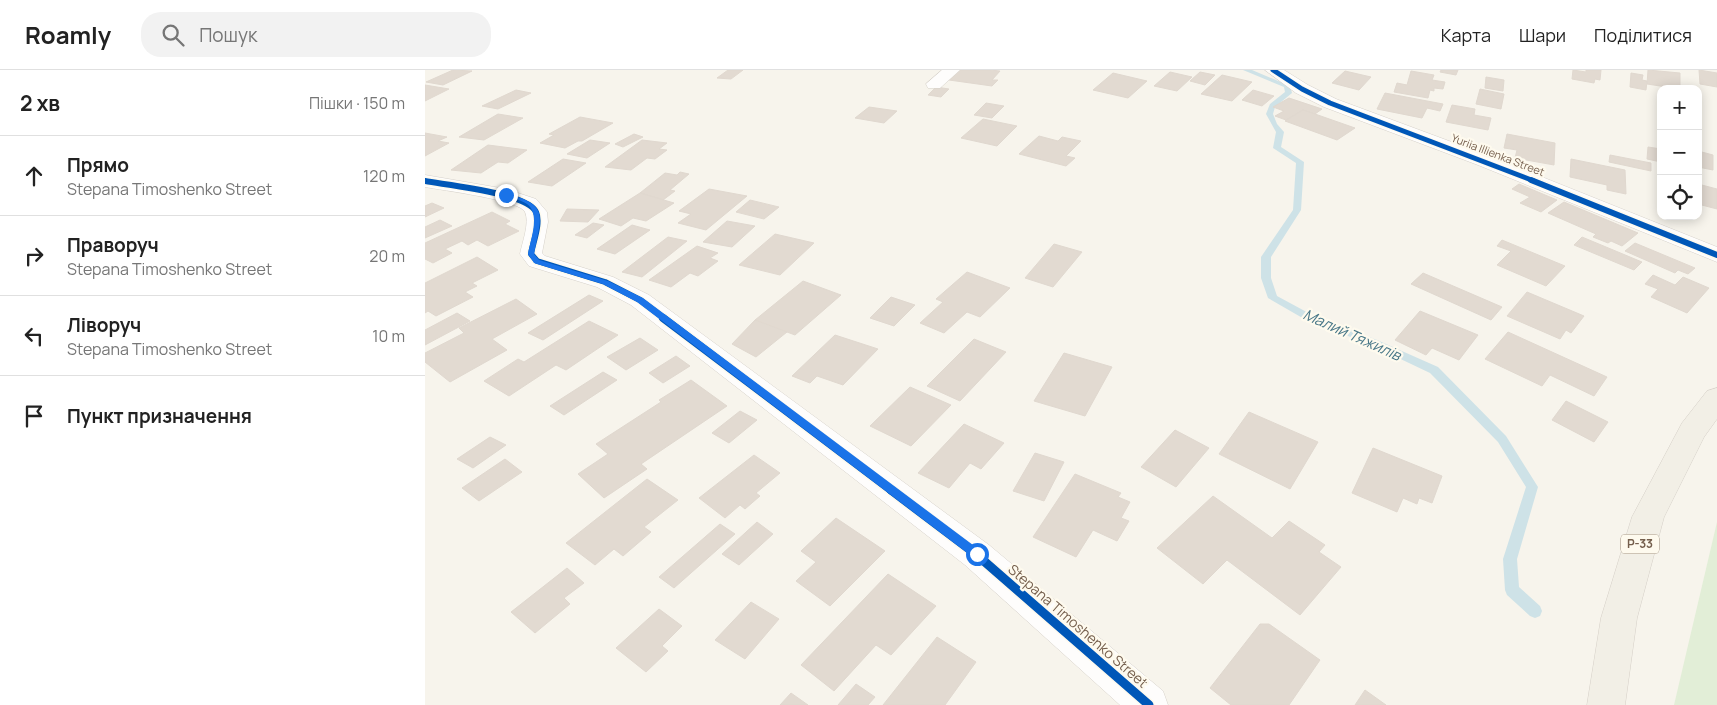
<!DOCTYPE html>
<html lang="uk">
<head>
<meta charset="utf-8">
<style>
	:root { --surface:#fff; --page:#f2f2f2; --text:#222; --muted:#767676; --line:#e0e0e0 }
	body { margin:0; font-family:Manrope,sans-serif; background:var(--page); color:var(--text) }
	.controls { position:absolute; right:15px; top:15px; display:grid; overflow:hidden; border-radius:10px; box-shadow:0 2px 12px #0003 }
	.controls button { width:45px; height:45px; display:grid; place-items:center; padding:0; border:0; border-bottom:1px solid var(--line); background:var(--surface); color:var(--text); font:25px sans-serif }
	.stop { position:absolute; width:15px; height:15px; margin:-11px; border:4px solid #1a73e8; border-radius:50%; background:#fff }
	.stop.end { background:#1a73e8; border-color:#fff; box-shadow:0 1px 5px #0008 }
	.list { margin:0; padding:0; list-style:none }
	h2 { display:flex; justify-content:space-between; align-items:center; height:65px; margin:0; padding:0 20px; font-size:21px }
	h2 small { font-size:16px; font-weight:400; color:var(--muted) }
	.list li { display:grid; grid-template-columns:32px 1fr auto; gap:15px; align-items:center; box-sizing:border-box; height:80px; padding:0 20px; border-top:1px solid var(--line) }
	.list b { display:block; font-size:19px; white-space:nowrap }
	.list p { margin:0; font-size:16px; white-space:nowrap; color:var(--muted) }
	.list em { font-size:16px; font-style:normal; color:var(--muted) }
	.icon { flex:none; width:28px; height:28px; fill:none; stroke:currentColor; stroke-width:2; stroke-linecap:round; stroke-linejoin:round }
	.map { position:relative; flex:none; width:1292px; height:635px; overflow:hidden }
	header { display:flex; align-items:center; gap:30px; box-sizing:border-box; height:70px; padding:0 25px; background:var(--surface); border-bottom:1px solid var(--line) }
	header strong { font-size:24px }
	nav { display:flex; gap:28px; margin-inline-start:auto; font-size:18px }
	.search { width:350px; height:45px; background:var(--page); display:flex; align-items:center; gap:12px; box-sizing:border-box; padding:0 18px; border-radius:20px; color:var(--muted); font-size:19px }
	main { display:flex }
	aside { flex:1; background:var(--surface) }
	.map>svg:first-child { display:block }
	.green { fill:#e2eed7 }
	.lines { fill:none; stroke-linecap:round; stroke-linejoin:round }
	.stream { fill:#cee2e7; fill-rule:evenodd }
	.building { fill:#e2dad1; stroke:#e0d8cf }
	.minor-casing { stroke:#d6d1ca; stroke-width:1 }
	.major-casing { stroke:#d5cfc7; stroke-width:1 }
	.minor { fill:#fefdfc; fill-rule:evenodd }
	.major { fill:#f2efe6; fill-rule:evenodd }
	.cycleway-far3-casing { stroke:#fefaee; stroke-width:7 }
	.cycleway-far2-casing { stroke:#fefaee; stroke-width:9 }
	.cycleway-far1-casing { stroke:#fefaee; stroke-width:11 }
	.cycleway-casing { stroke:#fefaee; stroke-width:12 }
	.cycleway-far3 { stroke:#0057b8; stroke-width:5 }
	.cycleway-far2 { stroke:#0057b8; stroke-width:6 }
	.cycleway-far1 { stroke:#0057b8; stroke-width:8 }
	.cycleway { stroke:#0057b8; stroke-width:9 }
	.route { fill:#1a73e8 }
	.labels { text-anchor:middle; stroke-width:4.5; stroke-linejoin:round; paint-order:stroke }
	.far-street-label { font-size:11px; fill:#755f4d; stroke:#fefaee }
	.shield { fill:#fefaee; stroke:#9e8e7d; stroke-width:1 }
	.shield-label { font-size:12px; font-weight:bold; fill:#755f4d }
	.street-label { font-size:14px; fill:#755f4d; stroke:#fefaee }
	.water-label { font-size:15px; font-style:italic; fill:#477687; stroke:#fefaee }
</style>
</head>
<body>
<header>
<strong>Roamly</strong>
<div class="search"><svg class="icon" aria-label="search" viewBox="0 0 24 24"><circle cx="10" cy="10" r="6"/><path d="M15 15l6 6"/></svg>Пошук</div>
<nav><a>Карта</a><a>Шари</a><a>Поділитися</a></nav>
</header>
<main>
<aside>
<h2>2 хв<small>Пішки · 150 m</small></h2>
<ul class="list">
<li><svg class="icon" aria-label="ahead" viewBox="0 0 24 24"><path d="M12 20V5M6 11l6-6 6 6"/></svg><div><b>Прямо</b><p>Stepana Timoshenko Street</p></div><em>120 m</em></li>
<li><svg class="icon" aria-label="right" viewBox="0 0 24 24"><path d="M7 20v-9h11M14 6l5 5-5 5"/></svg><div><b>Праворуч</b><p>Stepana Timoshenko Street</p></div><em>20 m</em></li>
<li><svg class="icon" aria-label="left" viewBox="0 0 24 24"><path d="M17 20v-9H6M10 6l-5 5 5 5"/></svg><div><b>Ліворуч</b><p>Stepana Timoshenko Street</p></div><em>10 m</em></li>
<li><svg class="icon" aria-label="arrive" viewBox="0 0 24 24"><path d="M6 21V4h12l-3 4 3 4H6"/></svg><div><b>Пункт призначення</b></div></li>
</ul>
</aside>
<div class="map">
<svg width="1292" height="635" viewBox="0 0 1292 635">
	<rect width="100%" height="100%" fill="#f7f4ec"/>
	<polygon class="green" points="1292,452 1292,635 1249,635"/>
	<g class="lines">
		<polygon class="stream" points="818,0 827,0 865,16 867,23 850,37 848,44 852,54 859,62 856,77 879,92 876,140 846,187 846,208 852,226 889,246 952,270 1013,297 1081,366 1113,417 1092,489 1094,517 1115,536 1117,541 1115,546 1110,548 1105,546 1082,525 1080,520 1078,489 1101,417 1073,372 1005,303 944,274 881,250 843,228 836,208 836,187 868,140 871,93 848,78 851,62 841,44 845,34 860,22 859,17"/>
	</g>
	<g class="building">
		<polygon points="28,0 47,1 18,15 1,12"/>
		<polygon points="303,0 318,0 306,9 292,8"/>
		<polygon points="534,0 565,0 575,1 567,10 573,10 567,16 524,10"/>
		<polygon points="1016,0 1033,0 1031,5 1015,2"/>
		<polygon points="1148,0 1161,2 1161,0 1176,0 1175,10 1170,9 1169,13 1147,9"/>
		<polygon points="1223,0 1255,3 1255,19 1222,14"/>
		<polygon points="1274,0 1292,3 1292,17 1275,14"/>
		<polygon points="920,1 946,7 934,20 907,13"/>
		<polygon points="986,1 1009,5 1007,10 1020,12 1018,19 1009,18 1009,21 1005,20 1003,28 969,22 972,13 982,15"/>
		<polygon points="745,2 767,7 752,21 729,16"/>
		<polygon points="775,2 790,5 780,15 765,11"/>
		<polygon points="688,3 722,11 703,28 668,20"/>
		<polygon points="1206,3 1218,5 1217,10 1222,11 1221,20 1205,17"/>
		<polygon points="797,5 827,12 807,31 776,24"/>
		<polygon points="1061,7 1079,10 1078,21 1060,18"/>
		<polygon points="0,15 24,19 0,31"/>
		<polygon points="511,17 524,19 516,27 503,25"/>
		<polygon points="1055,19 1079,24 1076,39 1051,34"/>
		<polygon points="91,20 106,23 73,39 57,36"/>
		<polygon points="828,20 849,26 837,36 817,30"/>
		<polygon points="960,23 1018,34 1015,41 1002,38 997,48 952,39"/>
		<polygon points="864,28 897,39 890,44 878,40 861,50 850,46 859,41 848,37"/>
		<polygon points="561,33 579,36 567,48 549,45"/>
		<polygon points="1027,35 1050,39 1049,45 1066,48 1063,60 1021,52"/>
		<polygon points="444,37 472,41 459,53 430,48"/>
		<polygon points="878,40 890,44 930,58 912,70 860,51"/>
		<polygon points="73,44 98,48 59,70 34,67"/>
		<polygon points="155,47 188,53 157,71 153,71 140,78 115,73 129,65 124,64"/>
		<polygon points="558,49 592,56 572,76 536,68"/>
		<polygon points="0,63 22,67 13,71 24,73 0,86"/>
		<polygon points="209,64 218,67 198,77 190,74"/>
		<polygon points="1082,64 1130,73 1129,95 1090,88 1092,80 1079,78"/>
		<polygon points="614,66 633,71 637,67 656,71 641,86 650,88 641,96 594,84"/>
		<polygon points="165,70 185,73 162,88 142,84"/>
		<polygon points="217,70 242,73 234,79 242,80 230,89 222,88 206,100 180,97"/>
		<polygon points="63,75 102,80 83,93 73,92 56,103 26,100"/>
		<polygon points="1223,77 1236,79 1236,92 1222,89"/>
		<polygon points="1273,81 1288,85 1288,100 1273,97"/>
		<polygon points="1185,85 1226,93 1226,101 1184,92"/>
		<polygon points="138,89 161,93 127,116 103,112"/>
		<polygon points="1146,89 1200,100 1201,124 1182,120 1182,115 1145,107"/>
		<polygon points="255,102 264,104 245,120 250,121 238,130 215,123 240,103 252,105"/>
		<polygon points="1094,114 1132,130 1116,142 1095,133 1105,127 1087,119"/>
		<polygon points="1273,114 1292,119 1292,139 1273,134"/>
		<polygon points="284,119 322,126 281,160 253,153 266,144 254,141"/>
		<polygon points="215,123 249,133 221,151 208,148 196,156 174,149"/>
		<polygon points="325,130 354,137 339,149 311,142"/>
		<polygon points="1139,132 1213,163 1197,176 1186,171 1183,173 1168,167 1171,164 1123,143"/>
		<polygon points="7,133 19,138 0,147 0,136"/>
		<polygon points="142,139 174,140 163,152 135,151"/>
		<polygon points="67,142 85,151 80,154 94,161 63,176 52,170 43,175 37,171 20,179 27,183 8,193 0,189 0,173"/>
		<polygon points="15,150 27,156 0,168 0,157"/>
		<polygon points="302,151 330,156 307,177 278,172"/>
		<polygon points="168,153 179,155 162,168 150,165"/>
		<polygon points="207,155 225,160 190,184 172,179"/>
		<polygon points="350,164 389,173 355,205 314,195"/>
		<polygon points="243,167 262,171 217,207 197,202"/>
		<polygon points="1157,167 1217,192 1209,200 1149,175"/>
		<polygon points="1077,170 1140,196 1121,216 1072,195 1086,181 1072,176"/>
		<polygon points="1210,173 1270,198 1263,204 1253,200 1250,203 1200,181"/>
		<polygon points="629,174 657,182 628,217 600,208"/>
		<polygon points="272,176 293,183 285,188 293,191 273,206 265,203 246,217 224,210"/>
		<polygon points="52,187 73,200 47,213 52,216 40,222 48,227 11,246 3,241 0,243 0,213"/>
		<polygon points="542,202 585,218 555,247 542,242 519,263 495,253 518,232 511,229"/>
		<polygon points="998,203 1077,237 1066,250 986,214"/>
		<polygon points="1228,205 1250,215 1258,207 1284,218 1262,243 1226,227 1233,219 1220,214"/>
		<polygon points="378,211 416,225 370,265 330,250"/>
		<polygon points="1102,222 1159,246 1146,263 1141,260 1135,269 1082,246"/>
		<polygon points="164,225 178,231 118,270 103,263"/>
		<polygon points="466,227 490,235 469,256 445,248"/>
		<polygon points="91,229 112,244 67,269 82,280 25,312 0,292 0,283 39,263 34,258"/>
		<polygon points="995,241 1053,265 1034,290 1007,278 1001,285 970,270"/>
		<polygon points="32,243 45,251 0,275 0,260"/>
		<polygon points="330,250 362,262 331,287 307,274"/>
		<polygon points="164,251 193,265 141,300 131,295 84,326 59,311 93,289 99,292"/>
		<polygon points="1083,262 1182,307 1169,326 1125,305 1117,316 1060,289"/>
		<polygon points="410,265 453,279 418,315 392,306 385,313 367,306"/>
		<polygon points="215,268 233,280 201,300 182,287"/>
		<polygon points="549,269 581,282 535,331 502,316"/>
		<polygon points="639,283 687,297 660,346 609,331"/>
		<polygon points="251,286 265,296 238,313 224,303"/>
		<polygon points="178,302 192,310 139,345 125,336"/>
		<polygon points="266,310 302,336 216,394 222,399 179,428 153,404 183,384 171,374 236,332 234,330"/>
		<polygon points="485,317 526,335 486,376 445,356"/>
		<polygon points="1141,331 1183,352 1169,372 1127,350"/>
		<polygon points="315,341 332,350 304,373 287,363"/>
		<polygon points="824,342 893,372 865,419 794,384"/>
		<polygon points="539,354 579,373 556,399 545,393 524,418 493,403"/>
		<polygon points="750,360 784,378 751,417 716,397"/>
		<polygon points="65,367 81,375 48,398 32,389"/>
		<polygon points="948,378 1017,406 1007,433 994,428 992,434 978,428 972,442 927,423"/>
		<polygon points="610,383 639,392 619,431 588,421"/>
		<polygon points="329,385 355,403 331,423 335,426 320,439 315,435 300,448 274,428"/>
		<polygon points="80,389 97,402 54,431 37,418"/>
		<polygon points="650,404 696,423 693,427 705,432 696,448 704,451 692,471 668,460 651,487 608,467"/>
		<polygon points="222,409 253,430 219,457 226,462 198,486 189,479 170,495 141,473"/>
		<polygon points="788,426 847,468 864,451 900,475 894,482 916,497 875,545 802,490 778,514 732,478"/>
		<polygon points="411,448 460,481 405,536 371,511 391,492 376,481"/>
		<polygon points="332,452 348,464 314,495 297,484"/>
		<polygon points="295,454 310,464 249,518 234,507"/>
		<polygon points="142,498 159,513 139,528 145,534 110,563 86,542"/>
		<polygon points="463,504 511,536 466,585 451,575 409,621 376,595"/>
		<polygon points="326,532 354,549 320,589 290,570"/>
		<polygon points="234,539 257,556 237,576 243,581 221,602 191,578"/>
		<polygon points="835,554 844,554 895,590 864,635 806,635 785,618"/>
		<polygon points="512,567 551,592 520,635 458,635"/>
		<polygon points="431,614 450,627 443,635 413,635"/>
		<polygon points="940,620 961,635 930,635"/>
		<polygon points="366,623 383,635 355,635"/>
	</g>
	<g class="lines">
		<g class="minor-casing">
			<g id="minor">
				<polygon points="517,0 535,0 515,18 503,18 501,14"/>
				<polygon points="840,0 859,0 883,15 911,29 1067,87 1292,177 1292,192 1053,95 899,37 871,23"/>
				<path d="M0,105L81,119L111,129L122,142L123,152L117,183L120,186L188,207L224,225L564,475L738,621L743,635H695L540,495L206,235L172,217L104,196L95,184C97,173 105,153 100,142C95,130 16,120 0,117Z"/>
			</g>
		</g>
		<g class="major-casing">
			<polygon id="major" points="1292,318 1292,349 1279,367 1239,447 1212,548 1200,635 1162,635 1176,548 1207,447 1257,353 1282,321"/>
		</g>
		<use href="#minor" class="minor"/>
		<use href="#major" class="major"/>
		<g class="cycleway-far3-casing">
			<polyline id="cycleway-far3" points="848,0 877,19 905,33 1109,111"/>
		</g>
		<g class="cycleway-far2-casing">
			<g id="cycleway-far2">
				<polyline points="1106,110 1292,185"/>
				<path d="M0,111C21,115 103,123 111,142C116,153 108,172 106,184L112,191L180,212L215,230L240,249"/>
			</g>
		</g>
		<g class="cycleway-far1-casing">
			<polyline id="cycleway-far1" points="238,248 467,421"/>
		</g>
		<g class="cycleway-casing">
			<polyline id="cycleway" points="466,420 552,485 724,635"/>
		</g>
		<use href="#cycleway-far3" class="cycleway-far3"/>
		<use href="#cycleway-far2" class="cycleway-far2"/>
		<use href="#cycleway-far1" class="cycleway-far1"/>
		<use href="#cycleway" class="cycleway"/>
	</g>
	<path class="route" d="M81,123C125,136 116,145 109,184L114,190L183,211L218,228L556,481V488H549L212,232L178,214L109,193L103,184C105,171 116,144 102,134C96,130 86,128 79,126Z"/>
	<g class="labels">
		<g class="far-street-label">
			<text transform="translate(1073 85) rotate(21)" y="4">Yuriia Illienka Street</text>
		</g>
		<rect class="shield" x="1196" y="464.5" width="38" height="19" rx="4"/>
		<g class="shield-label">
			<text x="1215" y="478">Р-33</text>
		</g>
		<g class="street-label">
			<text transform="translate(653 556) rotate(41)" y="5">Stepana Timoshenko Street</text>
		</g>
		<g class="water-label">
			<text transform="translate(927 265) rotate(24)" y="5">Малий Тяжилів</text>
		</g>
	</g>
</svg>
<div class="controls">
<button>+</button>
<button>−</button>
<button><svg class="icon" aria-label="locate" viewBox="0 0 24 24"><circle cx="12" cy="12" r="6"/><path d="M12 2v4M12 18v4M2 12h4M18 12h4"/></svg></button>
</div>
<div class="stop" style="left:552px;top:484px"></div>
<div class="stop end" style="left:81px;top:125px"></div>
</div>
</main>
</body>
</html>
